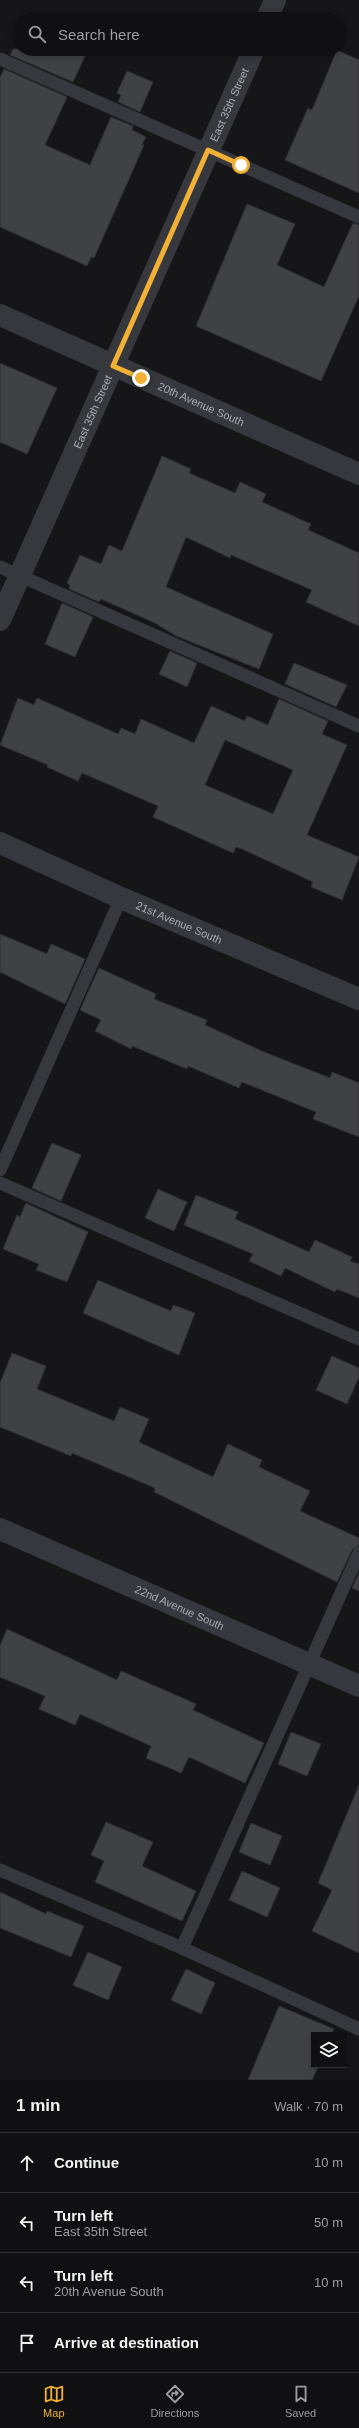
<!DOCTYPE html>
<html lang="en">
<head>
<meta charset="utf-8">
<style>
	:root { --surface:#101012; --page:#19191b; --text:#f1f3f6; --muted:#9c9d9f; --line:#303032; --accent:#f2b134 }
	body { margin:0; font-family:Arial,sans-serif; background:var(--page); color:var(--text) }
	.controls { position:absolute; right:12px; bottom:12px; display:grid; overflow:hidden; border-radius:0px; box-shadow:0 2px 6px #0003 }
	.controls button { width:36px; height:36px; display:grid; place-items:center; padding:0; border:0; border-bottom:1px solid var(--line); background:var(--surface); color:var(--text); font:20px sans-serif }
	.stop { position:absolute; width:12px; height:12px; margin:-9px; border:3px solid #f2b134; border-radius:50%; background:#fff }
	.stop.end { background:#f2b134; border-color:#fff; box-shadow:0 1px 4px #0008 }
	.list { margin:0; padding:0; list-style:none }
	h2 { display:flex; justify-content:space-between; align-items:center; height:52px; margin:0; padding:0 16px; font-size:17px }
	h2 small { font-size:13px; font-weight:400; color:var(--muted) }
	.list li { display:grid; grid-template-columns:26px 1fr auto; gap:12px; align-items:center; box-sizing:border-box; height:60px; padding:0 16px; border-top:1px solid var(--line) }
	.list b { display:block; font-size:15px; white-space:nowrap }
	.list p { margin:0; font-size:13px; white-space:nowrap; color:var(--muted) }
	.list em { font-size:13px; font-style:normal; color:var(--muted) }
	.icon { flex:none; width:22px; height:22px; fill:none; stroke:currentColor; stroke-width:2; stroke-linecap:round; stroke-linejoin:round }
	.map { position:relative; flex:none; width:359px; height:2080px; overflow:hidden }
	.search { position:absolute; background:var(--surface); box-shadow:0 2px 6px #0003; left:12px; right:12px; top:12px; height:44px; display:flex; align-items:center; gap:10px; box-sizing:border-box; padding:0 14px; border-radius:22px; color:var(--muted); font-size:15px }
	.sheet { height:292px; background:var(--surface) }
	nav { display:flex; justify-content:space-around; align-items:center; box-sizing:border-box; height:56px; border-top:1px solid var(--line); background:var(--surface); font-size:11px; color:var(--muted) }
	nav a { display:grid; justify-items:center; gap:2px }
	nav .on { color:var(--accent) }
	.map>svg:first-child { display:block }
	.building { fill:#404145; stroke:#303034; fill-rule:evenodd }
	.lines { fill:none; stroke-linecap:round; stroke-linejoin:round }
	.service { stroke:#37383d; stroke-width:13 }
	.minor { stroke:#37383d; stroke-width:22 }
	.tertiary { stroke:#37383d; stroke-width:22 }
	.route { stroke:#f2b134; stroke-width:5 }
	.labels { text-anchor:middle; stroke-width:3; stroke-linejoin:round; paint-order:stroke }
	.street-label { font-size:11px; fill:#a8adb8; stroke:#111113 }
</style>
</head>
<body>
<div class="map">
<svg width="359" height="2080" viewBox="0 0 359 2080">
	<rect width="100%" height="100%" fill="#161618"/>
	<g class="building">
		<polygon points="19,46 19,49 67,49 85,56 73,82 10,55 13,49 18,49"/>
		<polygon points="337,50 359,60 359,193 285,160 308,108 312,110"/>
		<polygon points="4,69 67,97 45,145 90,165 111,117 133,126 132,130 146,137 142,145 144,145 94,258 91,257 87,266 0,227 0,78"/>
		<polygon points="127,71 153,82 140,112 118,102 121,95 117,93"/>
		<polygon points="247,204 295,224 277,265 324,287 353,223 359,225 359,296 321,381 196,326"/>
		<polygon points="0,363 57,388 27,454 0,442"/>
		<polygon points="162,456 191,469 189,473 235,493 240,482 266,494 262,502 311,524 308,530 359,553 359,626 306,602 312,590 231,555 230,558 186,537 166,587 273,634 259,669 176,636 155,623 101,599 99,602 69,589 70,585 67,583 80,555 101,564 109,545 122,551"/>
		<polygon points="62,603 93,617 75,657 45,644"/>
		<polygon points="170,651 197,663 187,687 159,674"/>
		<polygon points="294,663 347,685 336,707 285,684"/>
		<path d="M18,698L34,705L37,698L118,734L121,728L135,734L141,719L194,743L211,706L245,721L247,716L268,725L279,699L328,721L322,734L347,745L307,835L359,857L342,900L311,887L313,882L242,849L236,847L233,853L153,817L158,806L82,773L78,781L47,767L48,765L0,745ZM225,740L293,770L273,814L205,785Z"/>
		<polygon points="0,934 47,954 51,944 85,959 65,1004 0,972"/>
		<polygon points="99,968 156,994 154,999 207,1020 205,1025 264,1052 330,1078 332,1072 359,1083 359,1137 313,1119 316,1112 242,1082 239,1088 188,1066 187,1069 132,1046 131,1049 95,1031 101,1020 80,1010"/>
		<polygon points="52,1143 81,1155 61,1201 32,1188"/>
		<polygon points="158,1189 187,1202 174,1231 145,1218"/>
		<polygon points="196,1195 238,1212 235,1219 309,1252 315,1240 352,1257 350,1261 359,1264 359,1298 337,1289 335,1292 285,1268 281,1276 249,1261 253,1254 184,1225"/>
		<polygon points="26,1203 88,1232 67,1282 36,1270 39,1264 3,1249 17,1215 20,1217"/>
		<polygon points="98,1280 171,1311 173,1305 195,1313 179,1355 83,1313"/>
		<polygon points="12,1353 46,1366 37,1389 114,1421 120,1407 149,1419 139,1442 213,1477 228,1444 262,1460 259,1467 310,1491 300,1511 359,1538 359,1545 352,1550 337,1582 154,1492 155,1488 72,1453 71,1456 0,1427 0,1383"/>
		<polygon points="332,1356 359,1368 359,1377 347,1404 316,1390"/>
		<polygon points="359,1573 359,1591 352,1588"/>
		<polygon points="7,1629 117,1680 121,1671 196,1704 193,1710 264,1743 245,1783 189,1757 181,1773 146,1758 151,1746 80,1714 75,1725 39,1709 45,1696 0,1677 0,1646"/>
		<polygon points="291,1732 321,1744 307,1776 278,1764"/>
		<polygon points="359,1785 359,1953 312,1931 332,1890 318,1883"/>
		<polygon points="106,1822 153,1842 142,1866 196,1891 182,1921 95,1882 104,1861 91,1855"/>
		<polygon points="251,1823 282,1836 270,1865 239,1852"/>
		<polygon points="242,1871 280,1888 267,1917 229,1900"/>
		<polygon points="0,1892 46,1914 47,1911 84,1926 71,1957 0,1928"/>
		<polygon points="88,1952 122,1967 108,2000 73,1985"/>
		<polygon points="186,1969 215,1983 201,2014 171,2000"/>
		<polygon points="279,2006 334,2029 331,2035 314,2035 314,2065 319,2065 312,2080 248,2080"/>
	</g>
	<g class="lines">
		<g class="service">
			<polyline points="0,59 359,217"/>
			<polyline points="0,567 359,726"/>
			<polyline points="0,1170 121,898"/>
			<polyline points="0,1183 359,1339"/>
			<polyline points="0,1870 182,1948 359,2029"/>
			<polyline points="182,1948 359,1553"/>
		</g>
		<g class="minor">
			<path id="s1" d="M0,315L359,474"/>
			<path id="s2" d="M0,843L121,898L359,999"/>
			<path id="s3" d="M0,1529L359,1686"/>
		</g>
		<g class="tertiary">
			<polyline points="267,19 275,0"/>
			<path id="s4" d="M0,620L254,49"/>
		</g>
	</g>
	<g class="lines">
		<polyline class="route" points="141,378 113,366 208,150 241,165"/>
	</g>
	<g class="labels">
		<g class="street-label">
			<text dy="4" stroke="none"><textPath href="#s4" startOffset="564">East 35th Street</textPath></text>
			<text dy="4" stroke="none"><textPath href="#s1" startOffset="220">20th Avenue South</textPath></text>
			<text dy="4" stroke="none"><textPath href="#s4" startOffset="228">East 35th Street</textPath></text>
			<text dy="4" stroke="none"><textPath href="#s2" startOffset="196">21st Avenue South</textPath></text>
			<text dy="4" stroke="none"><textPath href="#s3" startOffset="196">22nd Avenue South</textPath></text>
		</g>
	</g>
</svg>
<div class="controls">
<button><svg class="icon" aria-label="layers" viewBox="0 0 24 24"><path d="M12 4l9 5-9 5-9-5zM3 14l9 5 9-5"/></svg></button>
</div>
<div class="stop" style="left:241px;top:165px"></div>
<div class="stop end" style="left:141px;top:378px"></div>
<div class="search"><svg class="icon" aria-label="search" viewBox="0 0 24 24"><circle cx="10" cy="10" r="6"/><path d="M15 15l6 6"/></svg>Search here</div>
</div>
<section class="sheet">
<h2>1 min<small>Walk · 70 m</small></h2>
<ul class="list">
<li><svg class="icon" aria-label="ahead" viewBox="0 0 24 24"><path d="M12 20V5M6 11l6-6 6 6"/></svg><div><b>Continue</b></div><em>10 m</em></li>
<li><svg class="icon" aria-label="left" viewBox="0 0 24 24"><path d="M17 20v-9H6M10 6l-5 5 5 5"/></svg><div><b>Turn left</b><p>East 35th Street</p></div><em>50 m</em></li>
<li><svg class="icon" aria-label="left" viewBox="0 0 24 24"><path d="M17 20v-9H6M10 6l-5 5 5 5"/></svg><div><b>Turn left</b><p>20th Avenue South</p></div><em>10 m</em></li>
<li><svg class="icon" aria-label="arrive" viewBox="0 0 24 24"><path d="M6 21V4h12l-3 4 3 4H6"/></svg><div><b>Arrive at destination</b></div></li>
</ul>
</section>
<nav>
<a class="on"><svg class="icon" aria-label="map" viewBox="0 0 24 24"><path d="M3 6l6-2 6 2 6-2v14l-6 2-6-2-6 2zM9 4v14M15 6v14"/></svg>Map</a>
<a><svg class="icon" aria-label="directions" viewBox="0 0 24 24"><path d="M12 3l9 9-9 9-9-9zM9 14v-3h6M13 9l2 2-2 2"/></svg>Directions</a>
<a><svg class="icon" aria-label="saved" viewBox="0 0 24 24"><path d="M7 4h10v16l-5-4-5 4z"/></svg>Saved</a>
</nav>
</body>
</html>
